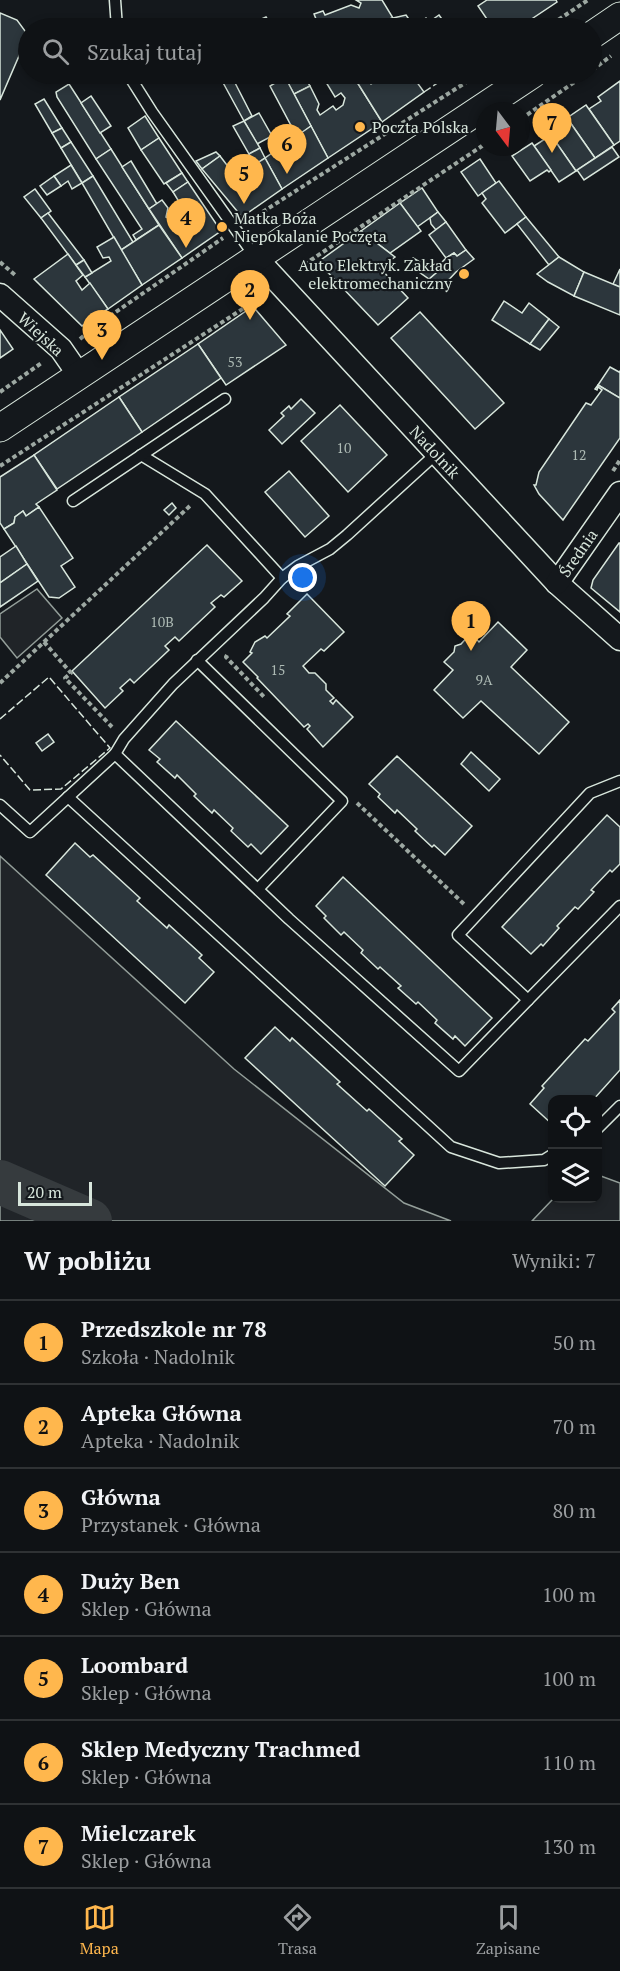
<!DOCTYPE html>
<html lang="pl">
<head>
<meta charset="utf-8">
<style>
	:root { --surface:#0f1215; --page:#181b1e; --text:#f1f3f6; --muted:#9b9ea0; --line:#2f3234; --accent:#ffb74d }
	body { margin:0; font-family:"PT Serif",serif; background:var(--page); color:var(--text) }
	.controls { position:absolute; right:18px; bottom:18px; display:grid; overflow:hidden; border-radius:12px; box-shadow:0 3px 9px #0003 }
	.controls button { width:54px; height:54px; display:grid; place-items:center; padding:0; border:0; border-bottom:2px solid var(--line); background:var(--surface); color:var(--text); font:30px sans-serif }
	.compass { position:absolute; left:476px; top:102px; width:54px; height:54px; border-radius:50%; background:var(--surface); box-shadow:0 3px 9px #0003; rotate:164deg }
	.scale { position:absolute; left:18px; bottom:15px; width:74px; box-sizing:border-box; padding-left:6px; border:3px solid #d8e6dc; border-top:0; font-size:16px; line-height:21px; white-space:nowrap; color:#d8e6dc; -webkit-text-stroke:4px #14181c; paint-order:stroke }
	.you { position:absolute; left:303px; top:578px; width:21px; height:21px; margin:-15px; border:4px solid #fff; border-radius:50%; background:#1a73e8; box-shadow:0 0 0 9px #1a73e833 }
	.badge { display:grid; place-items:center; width:39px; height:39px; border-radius:50%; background:var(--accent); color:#111; font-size:20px; font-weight:700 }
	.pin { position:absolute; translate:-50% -50px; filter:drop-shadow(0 2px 3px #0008) }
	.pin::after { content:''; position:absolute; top:32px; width:21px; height:18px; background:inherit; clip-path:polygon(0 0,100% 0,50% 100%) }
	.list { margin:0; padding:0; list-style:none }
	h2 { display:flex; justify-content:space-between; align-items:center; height:78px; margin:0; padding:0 24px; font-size:26px }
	h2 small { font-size:20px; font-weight:400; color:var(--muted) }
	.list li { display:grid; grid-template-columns:39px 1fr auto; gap:18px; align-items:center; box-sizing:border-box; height:84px; padding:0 24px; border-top:2px solid var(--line) }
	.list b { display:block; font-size:22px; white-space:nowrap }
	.list p { margin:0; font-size:20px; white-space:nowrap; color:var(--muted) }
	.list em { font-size:20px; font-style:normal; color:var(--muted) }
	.icon { flex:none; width:33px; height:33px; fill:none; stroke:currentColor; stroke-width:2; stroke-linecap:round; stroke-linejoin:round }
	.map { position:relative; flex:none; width:620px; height:1221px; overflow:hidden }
	.search { position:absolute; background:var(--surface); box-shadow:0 3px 9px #0003; left:18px; right:18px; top:18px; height:66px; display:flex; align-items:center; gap:15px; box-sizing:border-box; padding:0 21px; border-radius:33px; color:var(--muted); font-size:22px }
	.sheet { height:666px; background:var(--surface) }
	nav { display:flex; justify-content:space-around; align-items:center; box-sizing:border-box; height:84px; border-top:2px solid var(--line); background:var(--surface); font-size:16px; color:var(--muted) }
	nav a { display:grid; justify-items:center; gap:3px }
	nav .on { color:var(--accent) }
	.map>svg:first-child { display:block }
	.green { fill:#202428; stroke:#939e99; stroke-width:1.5 }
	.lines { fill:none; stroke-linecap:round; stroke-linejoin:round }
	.river { stroke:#363b3e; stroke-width:44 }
	.building { fill:#2c363c; stroke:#d8e6dc; stroke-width:1.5 }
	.service-casing { stroke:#d8e6dc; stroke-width:13 }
	.minor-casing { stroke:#d8e6dc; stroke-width:25 }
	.tertiary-casing { stroke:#d8e6dc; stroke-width:29 }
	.path { stroke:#9da8a2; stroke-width:4; stroke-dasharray:4.5 3; stroke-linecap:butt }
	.service { stroke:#14181c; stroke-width:10 }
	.minor { stroke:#14181c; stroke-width:22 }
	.tertiary { stroke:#14181c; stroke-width:27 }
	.fence { stroke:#d8e6dc; stroke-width:1.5; stroke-dasharray:8 3; stroke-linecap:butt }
	.poi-dot { fill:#ffb74d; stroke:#14181c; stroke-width:2 }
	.labels { text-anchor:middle; stroke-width:4.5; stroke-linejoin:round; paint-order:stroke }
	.number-label { font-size:14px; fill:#adbab4 }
	.poi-label { font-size:16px; fill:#d8e6dc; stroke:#14181c; text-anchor:start }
	.street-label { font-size:16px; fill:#d8e6dc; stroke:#14181c }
</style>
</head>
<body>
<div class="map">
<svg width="620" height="1221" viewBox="0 0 620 1221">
	<rect width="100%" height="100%" fill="#14181c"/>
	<g class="green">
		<polygon points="37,589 62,618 17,658 0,637 0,614"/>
		<polygon points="0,856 234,1069 404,1203 451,1221 0,1221"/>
		<polygon points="598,1175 620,1183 620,1221 532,1221 553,1199 598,1198"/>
	</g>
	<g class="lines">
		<polyline class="river" points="0,1182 90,1221"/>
	</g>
	<g class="building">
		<polygon points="356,0 382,0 393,18 355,28 299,28 316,19 314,14 323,11 325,15 351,5 359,8 361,3"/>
		<polygon points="487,0 556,0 557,2 518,28 493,28 478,6"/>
		<polygon points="0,13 17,20 28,35 0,100"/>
		<polygon points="406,15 415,28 355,28 393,18"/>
		<polygon points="439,15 444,22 434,28 415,28 414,26 426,18 429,22"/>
		<polygon points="266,17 273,28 241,28"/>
		<polygon points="444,22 448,28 434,28"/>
		<polygon points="267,74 283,74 285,77 273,84"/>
		<polygon points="283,74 303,74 310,86 294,94"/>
		<polygon points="321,74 352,74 382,122 328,158 294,94 310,86 319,104 317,110 320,115 333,106 336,110 343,105 345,98 341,93 335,97"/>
		<polygon points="352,74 364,74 371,84 387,74 411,74 424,92 382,122"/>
		<polygon points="231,75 252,116 244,121 221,79"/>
		<polygon points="285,77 311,126 302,133 294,131 270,86"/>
		<polygon points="620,81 620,141 614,145 589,109 601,101 598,97"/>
		<polygon points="69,84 111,149 96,159 57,97 56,92"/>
		<polygon points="91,96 111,126 100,133 81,103"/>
		<polygon points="44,99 62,128 52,133 35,104"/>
		<polygon points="586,105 614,145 595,158 567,118"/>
		<polygon points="259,113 272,136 257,144 244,121"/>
		<polygon points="145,116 159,138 141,150 128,128"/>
		<polygon points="567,118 595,158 576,171 548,131"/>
		<polygon points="244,121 260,148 249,154 233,126"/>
		<polygon points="311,126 328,158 282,189 265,158"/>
		<polygon points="62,128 71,142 61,148 52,133"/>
		<polygon points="551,135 576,171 559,182 534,146"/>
		<polygon points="159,138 182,173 164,184 141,150"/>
		<polygon points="71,142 93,176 82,183 61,148"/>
		<polygon points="532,143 551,170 549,172 547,170 530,181 512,156"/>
		<polygon points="612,147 619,157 584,180 577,170"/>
		<polygon points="260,148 265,158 259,162 251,158 249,154"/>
		<polygon points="111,149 159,225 136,240 133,235 142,229 96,159"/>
		<polygon points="216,152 220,156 202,169 196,161"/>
		<polygon points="220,156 236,177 265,158 282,189 242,217 202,169"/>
		<polygon points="480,159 496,183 478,196 461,172"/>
		<polygon points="131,161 157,204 149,209 122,167"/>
		<polygon points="71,165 82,183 72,189 68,181 61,186 54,176"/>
		<polygon points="182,173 188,182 173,192 166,183"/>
		<polygon points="54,176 61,186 47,195 40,186"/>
		<polygon points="93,176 133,242 121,250 82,183"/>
		<polygon points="499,181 526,217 505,233 482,203 486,199 482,193"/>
		<polygon points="188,182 221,231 182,258 149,209 162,200 168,208 166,217 170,219 173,215 173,211 181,205 173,192"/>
		<polygon points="422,188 438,212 417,227 400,203"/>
		<polygon points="35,189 51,211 41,218 24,197"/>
		<polygon points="400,203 421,231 390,253 361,231"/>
		<polygon points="438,212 446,222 436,230 431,224 430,218"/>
		<polygon points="48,213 84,260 76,265 41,218"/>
		<polygon points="526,217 559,257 549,265 517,224"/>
		<polygon points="446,222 466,250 457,256 454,253 446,258 429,235"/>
		<polygon points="159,225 182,258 142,285 121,250"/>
		<polygon points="361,231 395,257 380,268 408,298 378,325 318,262"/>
		<polygon points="114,237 142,285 108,309 85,277 111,261 109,257 103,258 97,247"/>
		<polygon points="466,250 474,259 456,272 442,287 429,279 439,270 437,267 446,258 454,253 457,256"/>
		<polygon points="68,254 83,275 76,281 82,290 90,283 108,309 82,326 34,279"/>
		<polygon points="559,257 584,272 574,296 548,282 537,274"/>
		<polygon points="413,258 437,272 429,279 409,265"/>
		<polygon points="84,260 92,273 85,277 76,265"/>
		<polygon points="620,269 620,287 613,284"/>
		<polygon points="584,272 620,287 620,315 574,296"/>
		<polygon points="504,301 522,313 529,303 549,319 530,344 492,320"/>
		<polygon points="249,309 256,310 286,345 226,385 198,344"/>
		<polygon points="420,312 504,403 475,429 391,338"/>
		<polygon points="549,319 559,327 540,350 530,344"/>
		<polygon points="0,330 13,349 0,358"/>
		<polygon points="198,344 221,378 142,432 119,397"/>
		<polygon points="610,367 619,372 620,371 620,398 598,385"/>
		<polygon points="598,385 620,398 620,438 563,520 539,494 534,485 536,485 539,472 586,403 591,405 602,390 598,387 597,390 595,389"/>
		<polygon points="119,397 142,432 57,489 34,455"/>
		<polygon points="301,399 315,413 282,444 269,430 284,416 281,413 289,406 291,409"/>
		<polygon points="340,405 387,455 348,492 301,441"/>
		<polygon points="34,455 57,490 36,504 39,507 26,516 23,511 15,517 14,523 4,529 0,523 0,477"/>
		<polygon points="289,471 329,516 305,537 265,492"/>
		<polygon points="172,503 176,508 169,515 164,510"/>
		<polygon points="39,507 73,558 61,566 75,587 59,598 49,597 4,529 14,523 15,517 23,511 26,516"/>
		<polygon points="619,543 620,543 620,612 591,588 593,580"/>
		<polygon points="207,545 242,581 224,597 221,595 211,603 215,607 179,641 175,637 165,646 169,650 134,683 130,679 120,688 123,691 105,708 72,671"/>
		<polygon points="16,546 27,564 0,583 0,557"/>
		<polygon points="27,564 38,581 0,607 0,583"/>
		<polygon points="307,594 344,632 324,651 321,649 303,666 309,673 315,673 326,684 326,690 334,698 330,701 333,704 336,700 353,717 323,747 307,729 310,726 308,724 304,727 257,678 258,677 243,662 252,653 250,652 255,642 265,636 267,638 290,616 287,614"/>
		<polygon points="498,622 527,650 511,667 569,722 539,754 481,701 463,718 434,690 453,670 444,662 454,652 455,646 461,644 471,633 479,642"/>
		<polygon points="176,721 288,826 261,854 251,844 248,847 231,831 233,828 214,810 212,813 194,796 196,794 177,775 175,778 157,762 160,759 149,750"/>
		<polygon points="48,734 54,742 42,751 36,743"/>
		<polygon points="471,752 500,779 489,791 461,764"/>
		<polygon points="397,756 472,826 445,855 434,845 432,847 415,831 417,829 397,810 395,813 378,797 380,794 369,784"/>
		<polygon points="607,815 620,827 620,864 612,872 610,870 591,890 594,892 578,909 575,907 557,926 559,928 543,946 541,944 531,954 502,927"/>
		<polygon points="75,843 90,857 93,855 140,898 137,901 167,928 169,925 202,955 199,958 214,972 185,1003 46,875"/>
		<polygon points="343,877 492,1018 465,1046 455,1036 453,1039 435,1023 437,1020 418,1002 416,1004 398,988 401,986 380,967 378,969 361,953 363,950 344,932 341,935 324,918 326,916 316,906"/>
		<polygon points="620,1000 620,1070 593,1100 552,1100 552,1124 530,1104 544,1088 542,1086 585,1039 588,1041 615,1012 612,1009"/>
		<polygon points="275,1027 290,1041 292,1038 340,1082 337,1084 367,1111 369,1109 402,1139 399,1141 414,1155 385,1186 245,1058"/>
	</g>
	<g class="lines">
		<g class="service-casing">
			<g id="service">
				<polyline points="115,0 117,28"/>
				<polyline points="128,74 152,112 256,258"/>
				<polyline points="141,455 205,494 282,578"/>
				<polyline points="73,501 225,399"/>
				<polyline points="197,660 342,801 258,889"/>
				<polyline points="115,754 289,919 459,1071 528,1000"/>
				<polyline points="620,781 590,793 458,935 528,1000 620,906"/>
				<polyline points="68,797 451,1147 499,1163 544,1160 552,1155"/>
				<polyline points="0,805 30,832 115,754 124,739 173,684 264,598 282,578 298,566 330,549 347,535 437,453"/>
				<polyline points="598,1128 620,1106"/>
			</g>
		</g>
		<g class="minor-casing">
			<g id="minor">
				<polyline points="256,258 557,583 620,639"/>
				<polyline points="0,295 61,349 79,375"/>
				<polyline points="557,583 620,493"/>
			</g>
		</g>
		<g class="tertiary-casing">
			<g id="tertiary">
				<polyline points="592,35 620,16"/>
				<polyline points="0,428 533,74"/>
			</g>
		</g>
		<g class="path">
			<polyline points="546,28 588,0"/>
			<polyline points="592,70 611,56"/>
			<polyline points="521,119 586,74"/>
			<polyline points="250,220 479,74"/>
			<polyline points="0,262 15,275"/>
			<polyline points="300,271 311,260 485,144"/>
			<polyline points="80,339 97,325 223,238"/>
			<polyline points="0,392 43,362"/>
			<polyline points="0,466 261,297"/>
			<polyline points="613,471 620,460"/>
			<polyline points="44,642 71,673 65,678 112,727"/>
			<polyline points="227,655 226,657 265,698"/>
			<polyline points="0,683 192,504"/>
			<polyline points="357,803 465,905"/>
		</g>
		<use href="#service" class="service"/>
		<use href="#minor" class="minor"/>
		<use href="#tertiary" class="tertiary"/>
		<g class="fence">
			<polyline points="424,92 448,76"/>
			<polyline points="0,719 49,677 110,748 61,789 30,790 0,755"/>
		</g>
	</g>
	<g class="poi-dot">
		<circle cx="360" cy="127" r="6"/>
		<circle cx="222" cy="227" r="6"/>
		<circle cx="464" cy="274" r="6"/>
	</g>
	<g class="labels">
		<g class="number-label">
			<text x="235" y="367">53</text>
			<text x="344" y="453">10</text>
			<text x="579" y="460">12</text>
			<text x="162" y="627">10B</text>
			<text x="278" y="675">15</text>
			<text x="484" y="685">9A</text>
		</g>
		<g class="poi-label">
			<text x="372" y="133">Poczta Polska</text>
			<text x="234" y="224">Matka Boża<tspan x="234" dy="18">Niepokalanie Poczęta</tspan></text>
			<text x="452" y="271" text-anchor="end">Auto Elektryk. Zakład<tspan x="452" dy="18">elektromechaniczny</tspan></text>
		</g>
		<g class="street-label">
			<text transform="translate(41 334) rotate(43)" y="6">Wiejska</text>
			<text transform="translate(435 452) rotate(47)" y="6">Nadolnik</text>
			<text transform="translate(578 553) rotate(-55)" y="6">Średnia</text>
		</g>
	</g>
</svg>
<div class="controls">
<button><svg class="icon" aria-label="locate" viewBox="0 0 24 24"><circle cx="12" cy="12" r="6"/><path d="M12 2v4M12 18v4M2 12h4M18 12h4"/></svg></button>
<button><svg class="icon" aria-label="layers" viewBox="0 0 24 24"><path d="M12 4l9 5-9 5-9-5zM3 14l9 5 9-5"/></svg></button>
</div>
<svg class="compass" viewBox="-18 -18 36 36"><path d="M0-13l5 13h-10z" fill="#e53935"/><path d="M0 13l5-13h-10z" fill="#9b9ea0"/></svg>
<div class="scale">20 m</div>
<div class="you"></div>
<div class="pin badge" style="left:471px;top:651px">1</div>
<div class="pin badge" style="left:250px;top:320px">2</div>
<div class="pin badge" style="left:102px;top:360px">3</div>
<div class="pin badge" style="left:186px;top:248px">4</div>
<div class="pin badge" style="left:244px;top:204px">5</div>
<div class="pin badge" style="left:287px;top:174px">6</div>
<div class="pin badge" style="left:552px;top:153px">7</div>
<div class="search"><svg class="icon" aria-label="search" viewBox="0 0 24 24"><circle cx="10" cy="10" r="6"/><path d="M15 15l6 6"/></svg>Szukaj tutaj</div>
</div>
<section class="sheet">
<h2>W pobliżu<small>Wyniki: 7</small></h2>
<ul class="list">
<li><span class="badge">1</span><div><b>Przedszkole nr 78</b><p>Szkoła · Nadolnik</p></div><em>50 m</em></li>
<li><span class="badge">2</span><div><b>Apteka Główna</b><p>Apteka · Nadolnik</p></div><em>70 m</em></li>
<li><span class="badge">3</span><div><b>Główna</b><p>Przystanek · Główna</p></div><em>80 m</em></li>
<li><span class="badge">4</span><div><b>Duży Ben</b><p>Sklep · Główna</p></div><em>100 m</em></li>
<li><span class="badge">5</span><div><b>Loombard</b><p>Sklep · Główna</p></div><em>100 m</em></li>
<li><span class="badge">6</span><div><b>Sklep Medyczny Trachmed</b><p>Sklep · Główna</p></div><em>110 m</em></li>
<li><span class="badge">7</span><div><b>Mielczarek</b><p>Sklep · Główna</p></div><em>130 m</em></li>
</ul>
</section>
<nav>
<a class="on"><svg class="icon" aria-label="map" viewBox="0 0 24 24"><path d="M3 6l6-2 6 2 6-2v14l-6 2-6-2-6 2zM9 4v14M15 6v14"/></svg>Mapa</a>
<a><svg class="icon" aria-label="directions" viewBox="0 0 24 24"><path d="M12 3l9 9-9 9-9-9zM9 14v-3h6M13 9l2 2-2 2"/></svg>Trasa</a>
<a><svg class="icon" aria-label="saved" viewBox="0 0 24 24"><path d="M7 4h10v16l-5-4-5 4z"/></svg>Zapisane</a>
</nav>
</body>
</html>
